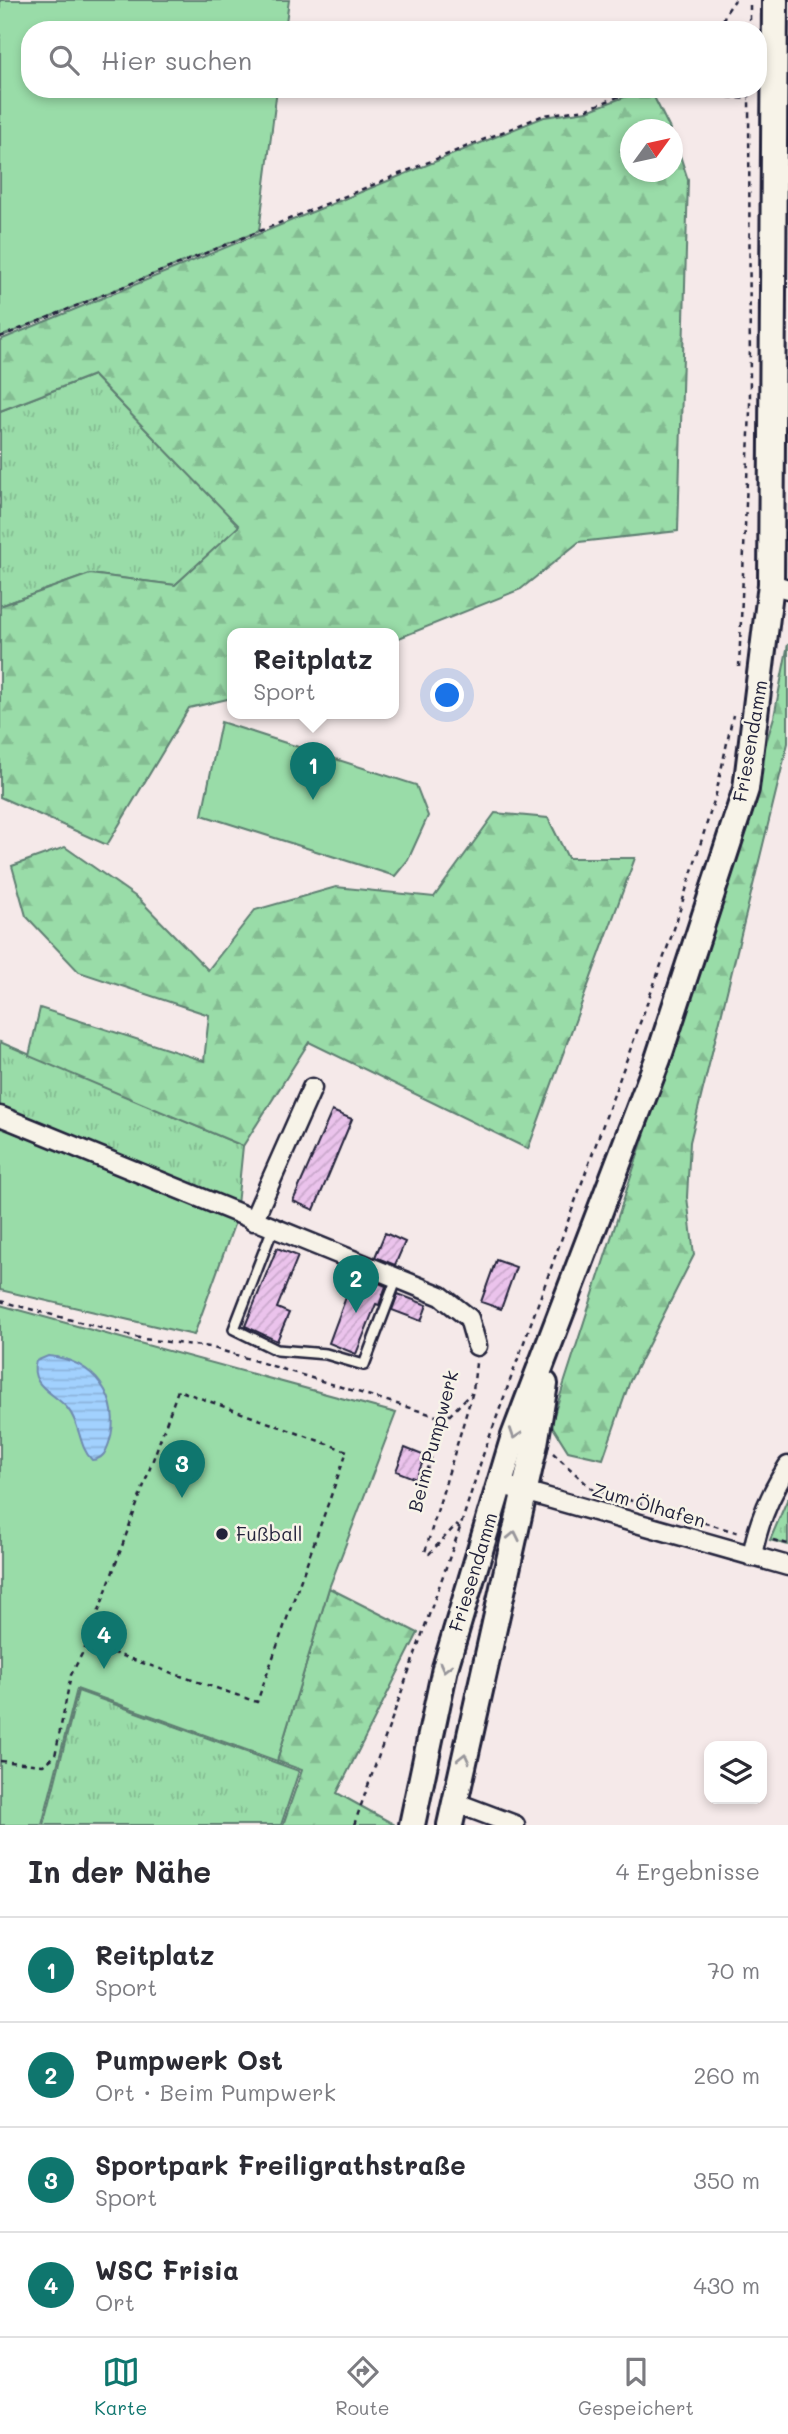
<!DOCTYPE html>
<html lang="de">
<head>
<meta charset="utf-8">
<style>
	:root { --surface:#fff; --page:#f7f7f7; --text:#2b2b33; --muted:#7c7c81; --line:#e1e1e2; --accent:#0f766e }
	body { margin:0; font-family:Mali,sans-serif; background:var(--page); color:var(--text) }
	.controls { position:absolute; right:21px; bottom:21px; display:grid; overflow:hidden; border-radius:14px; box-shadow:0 4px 10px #0003 }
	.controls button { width:63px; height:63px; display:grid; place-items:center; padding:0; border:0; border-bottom:2px solid var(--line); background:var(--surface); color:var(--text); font:35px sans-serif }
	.compass { position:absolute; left:620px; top:119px; width:63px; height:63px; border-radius:50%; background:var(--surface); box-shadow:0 4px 10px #0003; rotate:57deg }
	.you { position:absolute; left:448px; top:696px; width:24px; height:24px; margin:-18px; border:5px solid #fff; border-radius:50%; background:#1a73e8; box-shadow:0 0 0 10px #1a73e833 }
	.badge { display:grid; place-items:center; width:46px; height:46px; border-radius:50%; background:var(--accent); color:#fff; font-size:23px; font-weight:700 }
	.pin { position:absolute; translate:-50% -58px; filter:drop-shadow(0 2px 4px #0008) }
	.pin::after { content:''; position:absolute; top:37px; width:24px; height:21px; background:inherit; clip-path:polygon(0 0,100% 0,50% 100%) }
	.popup { position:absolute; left:227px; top:628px; width:172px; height:91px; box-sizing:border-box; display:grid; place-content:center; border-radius:14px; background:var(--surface); filter:drop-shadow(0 2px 5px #0005); font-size:23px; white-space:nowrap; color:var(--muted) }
	.popup b { font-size:26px; color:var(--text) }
	.popup::after { content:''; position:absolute; left:50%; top:100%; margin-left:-14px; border:14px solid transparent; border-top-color:var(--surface) }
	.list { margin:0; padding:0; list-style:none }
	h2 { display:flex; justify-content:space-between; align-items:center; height:91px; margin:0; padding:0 28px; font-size:30px }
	h2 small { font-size:23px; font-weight:400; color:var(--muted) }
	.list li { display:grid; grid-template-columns:46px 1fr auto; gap:21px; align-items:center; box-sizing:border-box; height:105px; padding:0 28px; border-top:2px solid var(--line) }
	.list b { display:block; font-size:26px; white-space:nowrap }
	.list p { margin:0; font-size:23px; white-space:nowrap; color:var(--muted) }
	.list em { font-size:23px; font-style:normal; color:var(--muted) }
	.icon { flex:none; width:38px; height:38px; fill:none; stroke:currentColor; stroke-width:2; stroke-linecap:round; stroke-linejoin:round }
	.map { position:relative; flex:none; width:788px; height:1825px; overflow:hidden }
	.search { position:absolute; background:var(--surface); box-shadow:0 4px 10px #0003; left:21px; right:21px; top:21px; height:77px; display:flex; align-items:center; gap:18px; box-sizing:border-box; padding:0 24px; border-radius:28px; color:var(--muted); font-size:26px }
	.sheet { height:511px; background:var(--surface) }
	nav { display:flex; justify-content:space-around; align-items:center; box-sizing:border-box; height:98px; border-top:2px solid var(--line); background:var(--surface); font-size:19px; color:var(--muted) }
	nav a { display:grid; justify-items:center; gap:4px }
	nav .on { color:var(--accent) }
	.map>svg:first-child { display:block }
	.grass { fill:url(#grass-tufts); stroke:#5e7f72; stroke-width:2 }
	.forest { fill:url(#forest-firs); stroke:#5e7f72; stroke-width:2 }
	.garden { fill:#99dca8; stroke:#5e7f72; stroke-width:2 }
	.water { fill:url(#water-rules); stroke:#6f8bb0; stroke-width:2 }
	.building { fill:url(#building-hatch); stroke:#22223b; stroke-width:2 }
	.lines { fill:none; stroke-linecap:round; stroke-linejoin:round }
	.service-casing { stroke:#22223b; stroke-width:14 }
	.minor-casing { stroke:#22223b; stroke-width:23 }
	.secondary-casing { stroke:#22223b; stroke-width:30 }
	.path { stroke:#22223b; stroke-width:2.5; stroke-dasharray:5 5; stroke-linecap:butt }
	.service { stroke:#f7f3e8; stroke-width:9 }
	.minor { stroke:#f7f3e8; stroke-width:18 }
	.secondary { stroke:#f7f3e8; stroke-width:24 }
	.oneway { stroke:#97959a }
	.poi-dot { fill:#22223b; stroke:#f7f3e8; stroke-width:2.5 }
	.labels { text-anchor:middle; stroke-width:5; stroke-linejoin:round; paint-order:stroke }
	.street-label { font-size:19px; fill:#22223b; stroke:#f7f3e8 }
	.poi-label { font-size:19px; fill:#22223b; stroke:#f7f3e8; text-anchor:start }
</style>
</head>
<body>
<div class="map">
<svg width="788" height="1825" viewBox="0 0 788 1825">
	<defs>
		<pattern id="grass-tufts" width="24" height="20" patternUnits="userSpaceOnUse" patternTransform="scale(1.75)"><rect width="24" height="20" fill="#99dca8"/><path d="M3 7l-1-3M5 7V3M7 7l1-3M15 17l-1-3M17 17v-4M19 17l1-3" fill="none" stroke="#84bc92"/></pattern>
		<pattern id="forest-firs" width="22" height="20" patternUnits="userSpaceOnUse" patternTransform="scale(1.75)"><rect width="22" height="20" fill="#99dca8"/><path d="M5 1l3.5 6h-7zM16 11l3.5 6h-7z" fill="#84bc92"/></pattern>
		<pattern id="water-rules" width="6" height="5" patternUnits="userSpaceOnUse" patternTransform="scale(1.75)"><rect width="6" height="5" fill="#a2d1fe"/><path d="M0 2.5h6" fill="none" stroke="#8bb3db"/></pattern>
		<pattern id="building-hatch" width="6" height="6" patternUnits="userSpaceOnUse" patternTransform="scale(1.75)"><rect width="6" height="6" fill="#ebc3ec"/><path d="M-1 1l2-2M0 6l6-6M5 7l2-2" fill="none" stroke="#c9a7cb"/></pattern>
	</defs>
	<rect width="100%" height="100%" fill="#f5e9e9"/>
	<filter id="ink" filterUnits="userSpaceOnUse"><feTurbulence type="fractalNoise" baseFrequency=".0143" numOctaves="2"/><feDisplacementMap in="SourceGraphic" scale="14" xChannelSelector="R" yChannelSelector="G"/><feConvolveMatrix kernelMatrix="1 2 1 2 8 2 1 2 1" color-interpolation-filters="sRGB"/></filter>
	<g filter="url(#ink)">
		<g class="grass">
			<polygon points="93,375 240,526 175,585 90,574 0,606 0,411"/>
			<polygon points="0,1042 243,1146 237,1205 0,1112"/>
			<polygon points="788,1498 788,1545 770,1540"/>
			<polygon points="78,1691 299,1771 281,1825 44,1825"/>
		</g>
		<g class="forest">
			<polygon points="643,90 651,91 670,129 630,130 630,172 672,172 673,134 688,180 678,531 579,542 521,589 394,640 394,634 232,634 232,698 189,708 107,845 0,797 0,606 90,574 175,585 239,526 93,375 0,411 0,340 544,117 587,111"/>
			<polygon points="788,644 788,743 690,1142 687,1197 694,1255 630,1381 603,1459 568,1451 551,1424 676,1037 774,717"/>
			<polygon points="495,813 548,818 568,858 635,858 528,1149 309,1042 243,1146 29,1056 40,1008 204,1061 209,1015 79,972 26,916 12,866 65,847 139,899 208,970 255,910 336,887 434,897"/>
			<polygon points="329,1588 418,1633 337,1793 395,1825 283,1825 302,1770 277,1761"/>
		</g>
		<g class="garden">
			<polygon points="0,0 289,0 285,30 30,30 30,89 277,89 259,231 0,337"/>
			<polygon points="221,722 416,785 428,816 408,860 395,876 202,815"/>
			<polygon points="0,1123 235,1222 194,1335 0,1290"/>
			<polygon points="0,1305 396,1413 329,1588 277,1761 77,1689 42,1825 0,1825"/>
		</g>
		<path class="water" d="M48,1356C93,1359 124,1399 109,1443C106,1452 103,1459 92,1460C78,1446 81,1425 68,1409C55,1393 28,1386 36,1361Z"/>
		<g class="building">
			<polygon points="332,1111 352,1119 314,1210 293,1201"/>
			<polygon points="385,1233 405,1242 395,1265 375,1257"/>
			<polygon points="277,1248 298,1256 277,1308 289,1313 277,1341 245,1326"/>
			<polygon points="496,1260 516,1267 501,1309 481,1302"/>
			<polygon points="355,1273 386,1286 379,1305 376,1304 356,1354 329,1343"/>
			<polygon points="398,1294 427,1305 421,1321 392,1310"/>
			<polygon points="405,1448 425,1456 416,1479 396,1471"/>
		</g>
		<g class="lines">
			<g class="service-casing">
				<polyline id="service" points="273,1228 234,1329 277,1350 326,1354 364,1365 397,1278"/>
			</g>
			<g class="minor-casing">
				<g id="minor">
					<polyline points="771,584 788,589"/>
					<polyline points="0,1116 441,1296 469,1318 477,1346"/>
					<polyline points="253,1221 312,1088"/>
					<polyline points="499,1484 788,1566"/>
					<path d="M752,1557C757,1525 771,1493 788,1466"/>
					<polyline points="454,1802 515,1825"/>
				</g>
			</g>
			<g class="secondary-casing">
				<g id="secondary">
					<polyline points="412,1825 445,1668 514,1436 658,1059 746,789 771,584 775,0"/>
					<polyline points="450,1825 535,1444 545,1384"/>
				</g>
			</g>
			<g class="path">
				<polyline points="721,30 725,14 735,0"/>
				<polyline points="750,30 750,0"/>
				<polyline points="649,89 749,99"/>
				<polyline points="0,337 544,115 587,109 638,89"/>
				<polyline points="739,667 750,410 749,89"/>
				<polyline points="0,1301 143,1339 210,1347 446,1419"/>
				<polyline points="553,1453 592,1489 739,1533"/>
				<polyline points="426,1471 446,1419 471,1393"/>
				<polyline points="460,1528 456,1525 429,1554 425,1552 473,1391 476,1363"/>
				<polyline points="773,1540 788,1544"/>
				<polyline points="0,1761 43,1765 55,1756 71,1675 87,1644 178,1390 347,1451 257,1702 87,1644"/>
				<polyline points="354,1825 460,1528 483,1455 673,932 716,794 733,715"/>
			</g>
			<use href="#service" class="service"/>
			<use href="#minor" class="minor"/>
			<use href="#secondary" class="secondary"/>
		</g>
		<defs><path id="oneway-chevron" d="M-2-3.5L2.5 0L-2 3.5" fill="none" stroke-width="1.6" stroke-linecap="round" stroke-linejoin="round" transform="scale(1.75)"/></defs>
		<g class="oneway">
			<use href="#oneway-chevron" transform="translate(515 1434) rotate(109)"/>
			<use href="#oneway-chevron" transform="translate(514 1536) rotate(-78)"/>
			<use href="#oneway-chevron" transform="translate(445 1667) rotate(104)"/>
			<use href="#oneway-chevron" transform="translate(464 1758) rotate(-77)"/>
		</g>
	</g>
	<circle class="poi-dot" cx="222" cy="1534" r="7"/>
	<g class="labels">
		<g class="street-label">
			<text transform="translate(750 741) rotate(-80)" y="7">Friesendamm</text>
			<text transform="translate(433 1441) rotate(-75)" y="7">Beim Pumpwerk</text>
			<text transform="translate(649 1505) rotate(16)" y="7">Zum Ölhafen</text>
			<text transform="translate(473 1572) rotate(-73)" y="7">Friesendamm</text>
		</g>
		<g class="poi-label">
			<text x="236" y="1541">Fußball</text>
		</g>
	</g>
</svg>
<div class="controls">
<button><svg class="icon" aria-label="layers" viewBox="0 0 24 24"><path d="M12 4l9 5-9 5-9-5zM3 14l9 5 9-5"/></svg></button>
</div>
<svg class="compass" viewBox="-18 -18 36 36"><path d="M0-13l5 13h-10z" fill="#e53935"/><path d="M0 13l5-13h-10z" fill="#7c7c81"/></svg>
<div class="you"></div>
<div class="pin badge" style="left:313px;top:800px">1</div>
<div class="popup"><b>Reitplatz</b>Sport</div>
<div class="pin badge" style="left:356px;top:1313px">2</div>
<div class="pin badge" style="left:182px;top:1498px">3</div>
<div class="pin badge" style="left:104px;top:1669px">4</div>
<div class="search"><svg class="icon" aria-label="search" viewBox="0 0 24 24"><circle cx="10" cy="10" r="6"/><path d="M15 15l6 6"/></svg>Hier suchen</div>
</div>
<section class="sheet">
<h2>In der Nähe<small>4 Ergebnisse</small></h2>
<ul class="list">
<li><span class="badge">1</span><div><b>Reitplatz</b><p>Sport</p></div><em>70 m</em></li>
<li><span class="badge">2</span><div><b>Pumpwerk Ost</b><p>Ort · Beim Pumpwerk</p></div><em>260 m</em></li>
<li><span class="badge">3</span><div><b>Sportpark Freiligrathstraße</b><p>Sport</p></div><em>350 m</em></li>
<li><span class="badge">4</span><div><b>WSC Frisia</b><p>Ort</p></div><em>430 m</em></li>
</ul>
</section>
<nav>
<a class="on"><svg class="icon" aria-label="map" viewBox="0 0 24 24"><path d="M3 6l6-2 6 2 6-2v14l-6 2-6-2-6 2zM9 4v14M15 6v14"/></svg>Karte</a>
<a><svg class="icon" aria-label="directions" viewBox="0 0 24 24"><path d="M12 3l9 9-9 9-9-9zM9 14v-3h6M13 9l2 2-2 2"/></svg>Route</a>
<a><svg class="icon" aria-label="saved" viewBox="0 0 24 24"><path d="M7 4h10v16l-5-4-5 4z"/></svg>Gespeichert</a>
</nav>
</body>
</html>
